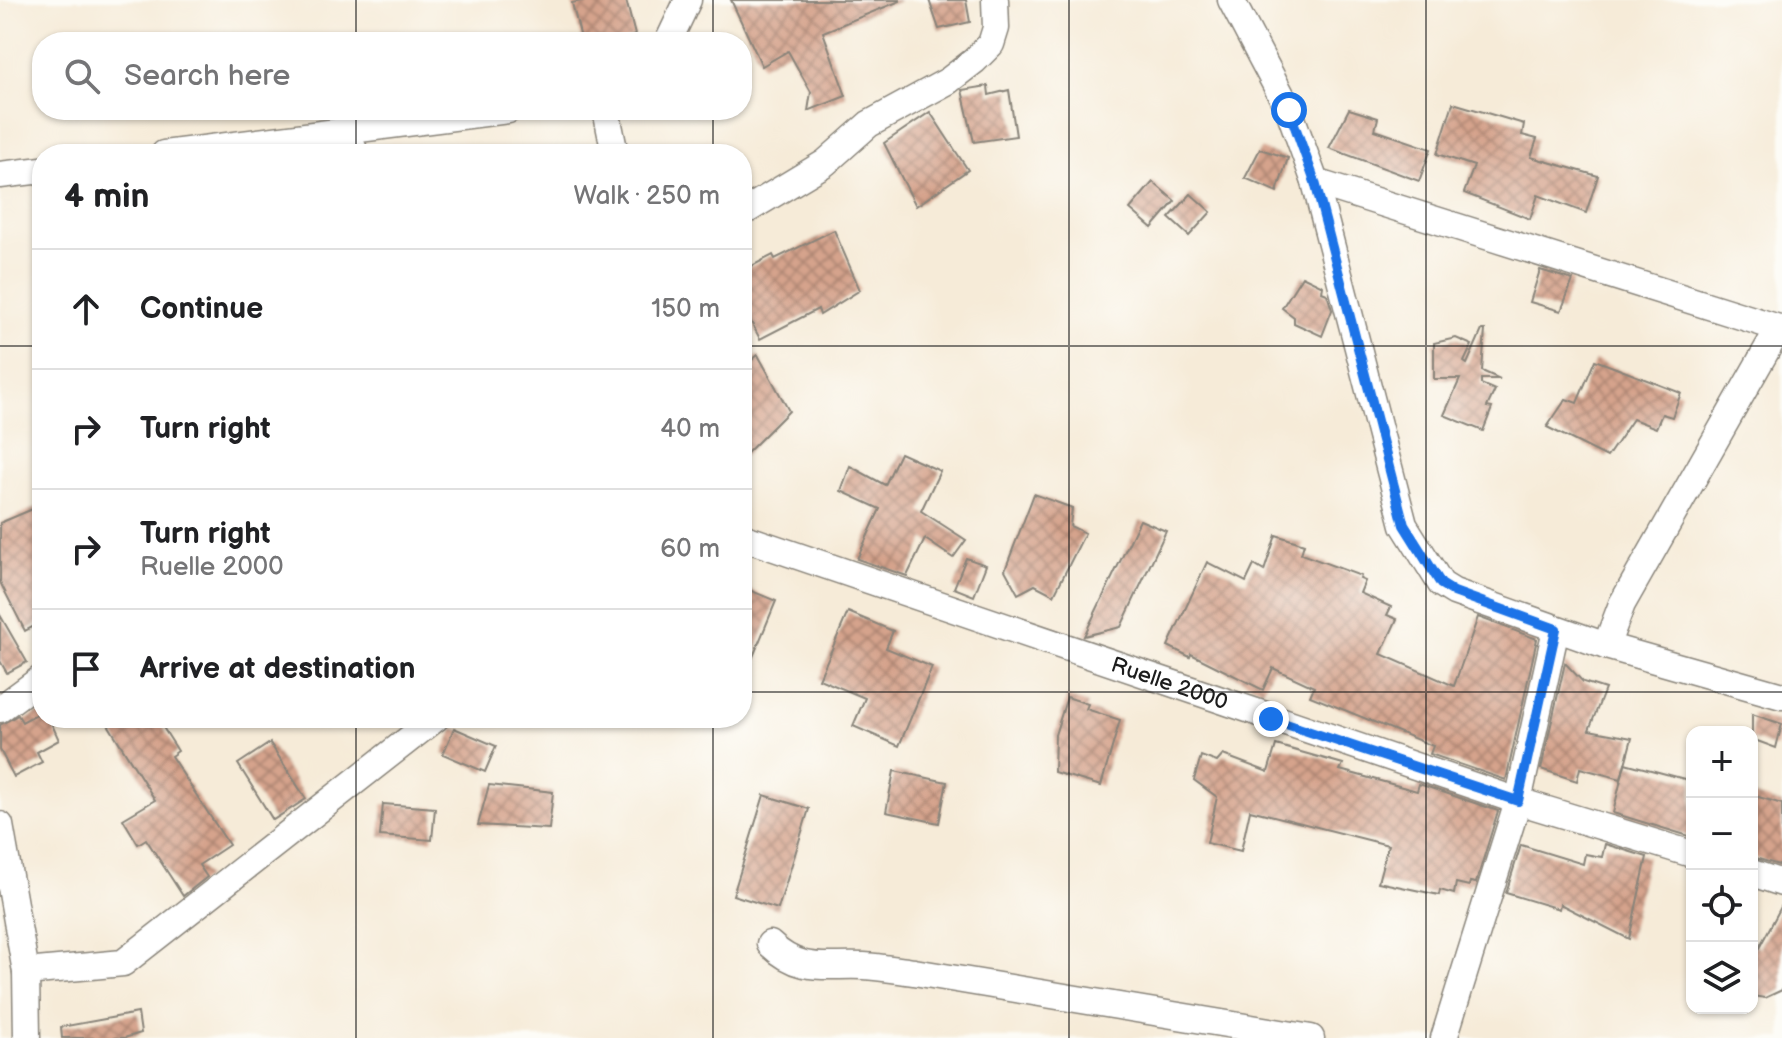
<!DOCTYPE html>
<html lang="en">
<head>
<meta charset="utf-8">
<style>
	:root { --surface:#fff; --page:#f6f6f6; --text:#202124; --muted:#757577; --line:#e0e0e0 }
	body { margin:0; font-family:"Balsamiq Sans",sans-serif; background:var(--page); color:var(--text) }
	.controls { position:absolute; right:24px; bottom:24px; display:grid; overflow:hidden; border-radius:16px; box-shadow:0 2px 6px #0004 }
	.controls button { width:72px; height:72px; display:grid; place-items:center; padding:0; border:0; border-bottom:2px solid var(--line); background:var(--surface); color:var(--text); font:40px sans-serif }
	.stop { position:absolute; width:24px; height:24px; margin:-18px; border:6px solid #1a73e8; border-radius:50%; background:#fff }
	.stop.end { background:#1a73e8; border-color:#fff; box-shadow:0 2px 8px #0008 }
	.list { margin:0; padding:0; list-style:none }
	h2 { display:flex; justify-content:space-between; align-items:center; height:104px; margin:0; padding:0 32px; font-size:34px }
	h2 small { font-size:26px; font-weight:400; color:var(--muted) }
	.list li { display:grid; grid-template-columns:52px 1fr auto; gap:24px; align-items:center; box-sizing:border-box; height:120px; padding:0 32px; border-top:2px solid var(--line) }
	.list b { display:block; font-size:30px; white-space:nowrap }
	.list p { margin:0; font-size:26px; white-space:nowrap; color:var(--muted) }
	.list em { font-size:26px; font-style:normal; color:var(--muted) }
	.icon { flex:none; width:44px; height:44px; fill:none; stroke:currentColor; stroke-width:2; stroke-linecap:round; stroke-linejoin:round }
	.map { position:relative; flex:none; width:1782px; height:1038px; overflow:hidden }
	.search { position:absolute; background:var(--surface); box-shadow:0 2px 6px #0004; left:32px; top:32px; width:720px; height:88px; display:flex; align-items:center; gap:20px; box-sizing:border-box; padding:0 28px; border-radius:32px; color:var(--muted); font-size:30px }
	.panel { position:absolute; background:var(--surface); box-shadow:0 2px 6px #0004; left:32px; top:144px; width:720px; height:584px; border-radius:32px }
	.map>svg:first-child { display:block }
	.building { fill:url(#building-cross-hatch) }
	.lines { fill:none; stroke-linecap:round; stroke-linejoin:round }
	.street-casing { stroke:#89847a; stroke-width:29 }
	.street { stroke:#fff; stroke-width:26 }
	.route { stroke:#1a73e8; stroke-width:10 }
	.grid { fill:none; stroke:#1c1c1c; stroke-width:2; stroke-opacity:0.55 }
	.labels { text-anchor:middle; stroke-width:6; stroke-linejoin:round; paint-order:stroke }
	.street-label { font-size:22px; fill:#1c1c1c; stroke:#fdfcf7 }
</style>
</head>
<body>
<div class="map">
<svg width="1782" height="1038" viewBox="0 0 1782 1038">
	<defs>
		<pattern id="building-cross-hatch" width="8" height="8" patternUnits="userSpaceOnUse" patternTransform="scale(2)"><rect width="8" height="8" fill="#d5a38c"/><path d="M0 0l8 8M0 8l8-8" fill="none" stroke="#ac8472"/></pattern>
	</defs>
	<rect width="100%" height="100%" fill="#fdfcf7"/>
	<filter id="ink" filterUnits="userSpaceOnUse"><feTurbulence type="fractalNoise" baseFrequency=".0125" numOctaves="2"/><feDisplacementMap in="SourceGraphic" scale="16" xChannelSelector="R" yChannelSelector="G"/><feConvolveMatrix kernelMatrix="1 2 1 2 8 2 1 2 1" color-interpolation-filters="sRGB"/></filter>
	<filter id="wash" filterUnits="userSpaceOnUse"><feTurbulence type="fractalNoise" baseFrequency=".006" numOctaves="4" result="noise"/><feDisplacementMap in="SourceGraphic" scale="32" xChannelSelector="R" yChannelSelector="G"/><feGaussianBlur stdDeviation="1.8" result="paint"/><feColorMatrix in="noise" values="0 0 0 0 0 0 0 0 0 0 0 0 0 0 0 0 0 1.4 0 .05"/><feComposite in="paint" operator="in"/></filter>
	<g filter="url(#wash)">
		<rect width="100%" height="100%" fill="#f6ebd8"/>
		<g id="blocks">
			<g class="building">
				<polygon points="585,0 626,0 635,35 619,42 582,42 572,3"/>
				<polygon points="731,0 900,0 900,1 823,32 846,96 808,111 811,92 788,51 762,66"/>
				<polygon points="929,0 966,0 970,22 939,29"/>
				<polygon points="988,86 989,95 1009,90 1016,136 974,142 962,90"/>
				<polygon points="1453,103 1524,124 1522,135 1537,139 1531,157 1598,176 1586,213 1538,195 1530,219 1464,193 1474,166 1437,154"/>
				<polygon points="1349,109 1378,118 1375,130 1431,149 1419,181 1329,148"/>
				<polygon points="930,112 968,170 916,206 884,143"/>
				<polygon points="1260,149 1288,158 1277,192 1245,178"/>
				<polygon points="1153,182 1175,201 1152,228 1130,209"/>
				<polygon points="1191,194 1211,212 1189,236 1169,218"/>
				<polygon points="834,230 860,290 820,315 818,309 760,339 742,305 742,271 773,255 775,259"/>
				<polygon points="1540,270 1573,280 1561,311 1530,302"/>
				<polygon points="1302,276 1323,286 1322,292 1327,294 1332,310 1322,336 1294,323 1294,317 1282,308"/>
				<polygon points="1482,330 1485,330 1482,371 1500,379 1481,379 1481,384 1495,390 1487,407 1492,408 1483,431 1444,415 1460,379 1434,379 1434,343 1456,338 1472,345 1464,362 1467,364"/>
				<polygon points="758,355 789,411 742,458 742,368"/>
				<polygon points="1595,360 1681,393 1672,417 1662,414 1656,428 1633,419 1607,457 1547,427 1566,399 1577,403"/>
				<polygon points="900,453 940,471 921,511 966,540 953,558 925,539 907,576 857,559 880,509 841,491 850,466 885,485"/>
				<polygon points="1034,494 1072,508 1070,526 1085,533 1054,595 1035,585 1018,594 1005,570"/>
				<polygon points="42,505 42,622 25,631 0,582 0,523"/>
				<polygon points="1140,520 1166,531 1121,627 1084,636"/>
				<polygon points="1276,535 1304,544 1301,554 1361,576 1360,579 1365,581 1360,593 1391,607 1387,615 1397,619 1381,654 1454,686 1478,617 1537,639 1506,780 1430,754 1433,746 1310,696 1314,687 1273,668 1263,690 1191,654 1190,657 1168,646 1207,562 1246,582 1254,565 1264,571"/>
				<polygon points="966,558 986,565 974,596 954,588"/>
				<polygon points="742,587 776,601 743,681 742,681"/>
				<polygon points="848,612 893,631 886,648 932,667 899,746 853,726 865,698 819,679"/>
				<polygon points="0,615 27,662 7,673 0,661"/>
				<polygon points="1565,663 1583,682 1605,689 1589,730 1632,738 1621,779 1580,768 1577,781 1541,769"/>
				<polygon points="1067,697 1088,704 1086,709 1120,720 1101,786 1054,772 1055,735"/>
				<polygon points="42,711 42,718 49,718 59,740 37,752 42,762 14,777 0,750 0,725 18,715 22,722"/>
				<polygon points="1752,714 1782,724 1776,748 1752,739"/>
				<polygon points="104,718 157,718 178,751 171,756 229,845 199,865 207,877 183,896 146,839 138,844 123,819 155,800"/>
				<polygon points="454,728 496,746 485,772 443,754"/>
				<polygon points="270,743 306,799 273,820 238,764"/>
				<polygon points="1276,745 1343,764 1340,770 1417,791 1419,784 1498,811 1476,883 1470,882 1469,886 1456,883 1454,894 1440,890 1439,895 1378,882 1388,845 1250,810 1241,851 1207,843 1217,797 1194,780 1201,756 1217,762 1223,755 1268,772"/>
				<polygon points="1625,763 1692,781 1692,837 1613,813"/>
				<polygon points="894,771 947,782 939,823 886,812"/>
				<polygon points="489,785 553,792 549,829 478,825"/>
				<polygon points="764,795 809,809 778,909 733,895"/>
				<polygon points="1752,795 1782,804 1782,866 1752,857"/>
				<polygon points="383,804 435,808 432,840 380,836"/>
				<polygon points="1605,844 1647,857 1629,939 1560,904 1559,909 1506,893 1521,845 1583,864 1585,854 1602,857"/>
				<polygon points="1782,905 1782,990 1765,998 1752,996 1752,944 1759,948"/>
				<polygon points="138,1013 141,1033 124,1038 62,1038 61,1027"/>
			</g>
		</g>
	</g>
	<g filter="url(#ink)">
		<use href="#blocks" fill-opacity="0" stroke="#89847a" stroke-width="2"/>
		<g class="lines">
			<g class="street-casing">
				<g id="street">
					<polyline points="1231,0 1289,110 1315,182 1404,525 1441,584 1454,592 1606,646 1782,696"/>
					<polyline points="668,42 688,0"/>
					<polyline points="606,110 615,154"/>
					<polyline points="345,131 356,154"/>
					<polyline points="164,154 508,110"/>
					<polyline points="0,175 42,170"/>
					<polyline points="1315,182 1782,329"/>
					<polyline points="742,213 825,163 869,124 948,81 974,61 991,44 996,28 995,0"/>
					<path id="s1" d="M742,537L1518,801L1692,854"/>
					<polyline points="1606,646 1622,604 1779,328"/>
					<polyline points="0,709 42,678"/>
					<polyline points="0,825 26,972 27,1038"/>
					<polyline points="1752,873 1782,883"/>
					<path d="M770,944C801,974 826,964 864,966C881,967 897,970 914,972L1311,1038"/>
					<polyline points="26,972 123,963 436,718"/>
					<polyline points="1444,1038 1518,801 1556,629"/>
				</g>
			</g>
			<use href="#street" class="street"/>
		</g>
	</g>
	<g class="lines" filter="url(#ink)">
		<polyline class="route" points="1271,719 1518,801 1556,629 1454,592 1441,584 1404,525 1315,182 1289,110"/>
	</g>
	<path class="grid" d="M356,0V42M713,0V42M1069,0V1038M1426,0V1038M356,110V154M713,110V154M0,346H42M742,346H1782M0,692H42M742,692H1782M356,718V1038M713,718V1038"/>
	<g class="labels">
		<g class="street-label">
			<text dy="8" stroke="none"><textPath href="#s1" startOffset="452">Ruelle 2000</textPath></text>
		</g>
	</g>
</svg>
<div class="controls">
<button>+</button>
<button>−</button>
<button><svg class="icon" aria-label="locate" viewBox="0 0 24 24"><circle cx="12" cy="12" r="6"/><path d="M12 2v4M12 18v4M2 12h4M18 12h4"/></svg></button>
<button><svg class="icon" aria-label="layers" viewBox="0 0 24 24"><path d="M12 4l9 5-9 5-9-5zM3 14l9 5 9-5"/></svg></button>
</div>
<div class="stop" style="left:1289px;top:110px"></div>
<div class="stop end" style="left:1271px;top:719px"></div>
<div class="search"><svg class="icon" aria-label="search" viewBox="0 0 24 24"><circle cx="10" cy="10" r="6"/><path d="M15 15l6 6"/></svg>Search here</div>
<section class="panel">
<h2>4 min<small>Walk · 250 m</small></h2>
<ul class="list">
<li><svg class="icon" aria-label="ahead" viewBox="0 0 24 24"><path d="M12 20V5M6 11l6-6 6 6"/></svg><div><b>Continue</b></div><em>150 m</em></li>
<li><svg class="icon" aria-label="right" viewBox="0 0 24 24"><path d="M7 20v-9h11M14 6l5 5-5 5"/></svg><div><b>Turn right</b></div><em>40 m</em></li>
<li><svg class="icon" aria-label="right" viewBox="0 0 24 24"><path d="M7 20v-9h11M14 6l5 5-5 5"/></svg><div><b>Turn right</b><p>Ruelle 2000</p></div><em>60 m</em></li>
<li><svg class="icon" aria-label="arrive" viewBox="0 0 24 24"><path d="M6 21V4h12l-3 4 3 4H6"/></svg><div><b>Arrive at destination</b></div></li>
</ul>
</section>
</div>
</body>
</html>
